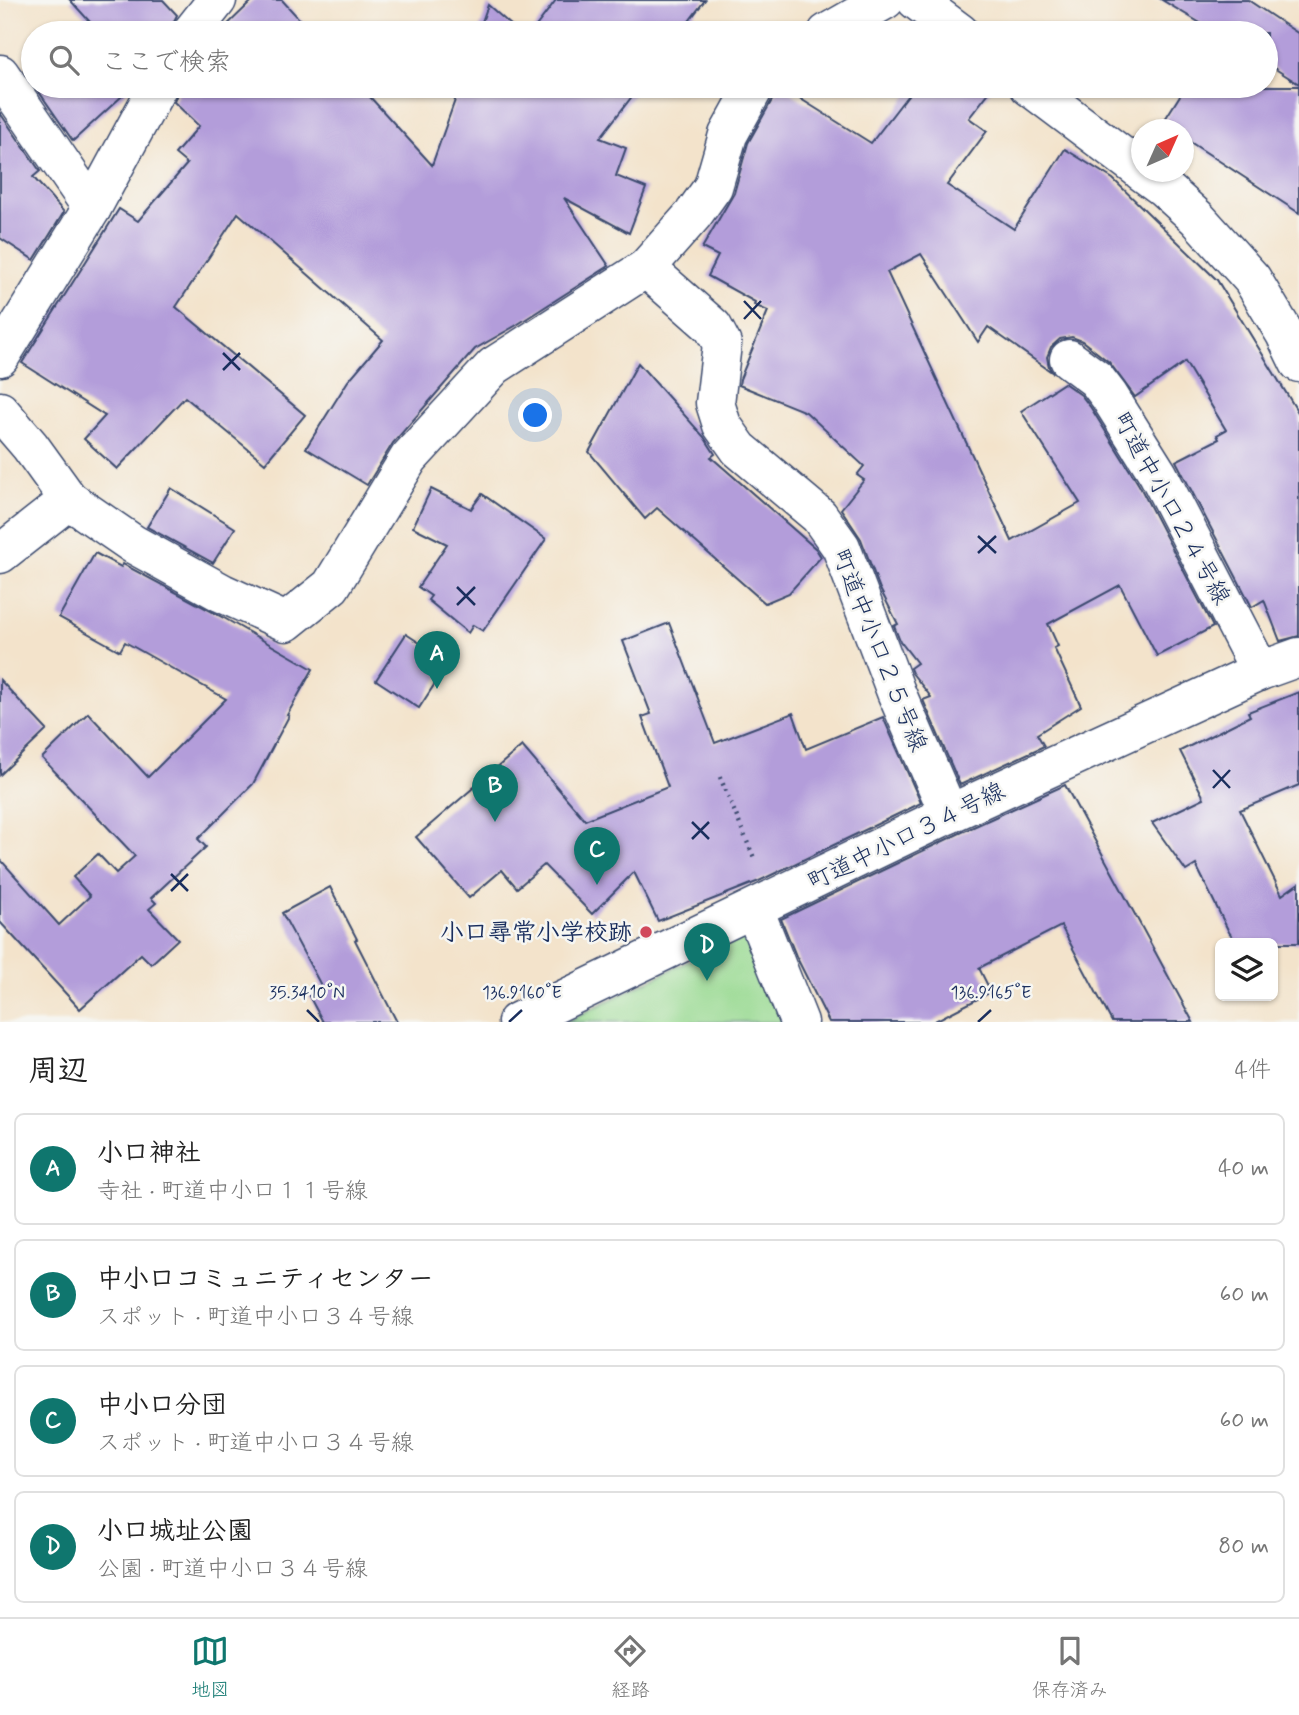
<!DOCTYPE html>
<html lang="ja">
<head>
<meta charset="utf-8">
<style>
	:root { --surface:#fff; --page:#f6f6f6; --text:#222; --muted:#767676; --line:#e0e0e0; --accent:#0f766e }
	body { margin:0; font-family:Mynerve,"Klee One",sans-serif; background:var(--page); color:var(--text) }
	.controls { position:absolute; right:21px; bottom:21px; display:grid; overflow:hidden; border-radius:10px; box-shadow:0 2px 5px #0004 }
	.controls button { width:63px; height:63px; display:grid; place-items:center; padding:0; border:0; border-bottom:2px solid var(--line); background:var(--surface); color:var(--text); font:35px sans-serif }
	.compass { position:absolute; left:1131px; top:119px; width:63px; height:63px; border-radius:50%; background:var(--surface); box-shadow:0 2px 5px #0004; rotate:45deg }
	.you { position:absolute; left:536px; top:416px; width:24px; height:24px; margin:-18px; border:5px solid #fff; border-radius:50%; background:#1a73e8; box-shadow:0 0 0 10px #1a73e833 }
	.badge { display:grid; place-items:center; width:46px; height:46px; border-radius:50%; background:var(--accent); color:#fff; font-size:23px; font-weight:700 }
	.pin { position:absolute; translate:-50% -58px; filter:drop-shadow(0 2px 4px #0008) }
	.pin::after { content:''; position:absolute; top:37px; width:24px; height:21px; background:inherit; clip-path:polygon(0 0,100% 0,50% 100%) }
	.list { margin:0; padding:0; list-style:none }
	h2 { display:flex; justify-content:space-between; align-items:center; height:91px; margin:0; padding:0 28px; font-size:30px }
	h2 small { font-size:23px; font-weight:400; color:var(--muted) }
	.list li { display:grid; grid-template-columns:46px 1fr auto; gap:21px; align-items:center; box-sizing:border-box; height:112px; margin:0 14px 14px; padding:0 14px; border:2px solid var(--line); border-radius:10px }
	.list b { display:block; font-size:26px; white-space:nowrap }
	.list p { margin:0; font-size:23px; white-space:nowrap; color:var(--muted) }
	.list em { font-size:23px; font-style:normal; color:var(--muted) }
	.icon { flex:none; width:38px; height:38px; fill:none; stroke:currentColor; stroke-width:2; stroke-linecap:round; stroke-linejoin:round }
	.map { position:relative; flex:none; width:1299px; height:1022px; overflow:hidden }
	.search { position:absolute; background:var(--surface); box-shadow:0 2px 5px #0004; left:21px; right:21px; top:21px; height:77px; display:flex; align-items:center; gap:18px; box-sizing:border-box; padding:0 24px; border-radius:38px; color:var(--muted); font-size:26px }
	.sheet { height:595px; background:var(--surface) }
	nav { display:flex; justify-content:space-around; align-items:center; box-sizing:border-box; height:98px; border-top:2px solid var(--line); background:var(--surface); font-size:19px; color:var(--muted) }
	nav a { display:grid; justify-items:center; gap:4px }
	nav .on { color:var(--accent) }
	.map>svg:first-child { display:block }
	.green { fill:#97d990; stroke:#598477; stroke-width:2 }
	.building { fill:#b39dda }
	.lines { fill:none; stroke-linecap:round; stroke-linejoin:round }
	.minor-casing { stroke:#3b4a6e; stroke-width:41 }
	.path { stroke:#3b4a6e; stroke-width:4.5; stroke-dasharray:2 5; stroke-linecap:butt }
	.minor { stroke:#fff; stroke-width:38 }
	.ticks { fill:none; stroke:#1b2f5e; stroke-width:2.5 }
	.poi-dot { fill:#d1495b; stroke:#f6f6f2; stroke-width:2.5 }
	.labels { text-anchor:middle; stroke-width:5; stroke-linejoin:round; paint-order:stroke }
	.street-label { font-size:24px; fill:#1b2f5e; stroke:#f6f6f2 }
	.poi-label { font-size:24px; font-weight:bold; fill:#1b2f5e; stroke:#f6f6f2; text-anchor:end }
	.ticks-label { font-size:18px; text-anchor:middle; fill:#1b2f5e; stroke:#f6f6f2; stroke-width:5; stroke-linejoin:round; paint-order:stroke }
</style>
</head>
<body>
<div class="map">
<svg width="1299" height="1022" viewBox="0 0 1299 1022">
	<rect width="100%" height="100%" fill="#f6f6f2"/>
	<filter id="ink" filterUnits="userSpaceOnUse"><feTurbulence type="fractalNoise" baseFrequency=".0143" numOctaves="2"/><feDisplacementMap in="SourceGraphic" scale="14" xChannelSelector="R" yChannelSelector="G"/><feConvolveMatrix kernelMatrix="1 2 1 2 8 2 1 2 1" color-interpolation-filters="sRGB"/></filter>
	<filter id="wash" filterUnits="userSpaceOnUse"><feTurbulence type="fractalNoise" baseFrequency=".00686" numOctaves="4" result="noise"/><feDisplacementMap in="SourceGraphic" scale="28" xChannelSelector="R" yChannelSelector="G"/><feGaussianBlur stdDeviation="1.57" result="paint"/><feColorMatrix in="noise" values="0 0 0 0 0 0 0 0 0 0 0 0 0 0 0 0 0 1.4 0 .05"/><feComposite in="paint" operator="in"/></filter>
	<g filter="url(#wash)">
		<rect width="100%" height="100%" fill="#f3e3cb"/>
		<polygon class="green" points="739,936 749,939 783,1022 565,1022"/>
		<g id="blocks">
			<g class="building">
				<polygon points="70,0 163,0 177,15 170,29 170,33 100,33"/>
				<polygon points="253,0 282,0 312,33 219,33"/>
				<polygon points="556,0 705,0 680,33 531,33"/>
				<polygon points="1162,0 1248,0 1299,34 1299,84 1266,63 1266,33 1217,33"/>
				<polygon points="488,5 520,33 478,33"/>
				<polygon points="35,86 133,86 73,141"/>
				<polygon points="180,86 360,86 432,165 460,86 640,86 600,138 626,148 616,176 646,188 629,233 564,198 609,266 515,326 475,349 393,443 367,485 306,448 348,381 383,340 238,213 176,307 305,415 265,463 185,397 117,469 84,439 105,416 22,363 119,209 138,221 187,164 175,154 199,126 174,102"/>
				<polygon points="780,86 871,143 915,86 994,86 969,118 987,131 947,185 1014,229 1065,149 1113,179 1217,280 1299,414 1299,636 1280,641 1264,600 1252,607 1176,461 1219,439 1217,435 1226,430 1185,362 1135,397 1109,362 1082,341 1072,337 1060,339 1051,347 1047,357 1049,367 1053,373 988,327 978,342 921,254 887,272 1012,541 1080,503 1021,411 1064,383 1081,395 1091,408 1139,485 1213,627 1157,656 1120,585 1048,624 1058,646 1054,648 1081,706 1037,734 1044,746 960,785 923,700 931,697 912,673 910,668 917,663 900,641 894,626 898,624 880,589 861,539 841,509 864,480 857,475 864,466 806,412 739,385 740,379 768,311 754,305 755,302 708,276 718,256 702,248 734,193 748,143"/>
				<polygon points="1186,86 1299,86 1299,213 1184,138 1184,130 1171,130 1162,124"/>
				<polygon points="0,113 40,171 33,177 64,212 34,260 0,238"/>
				<polygon points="638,363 704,437 715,454 711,457 816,549 821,557 789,593 765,603 657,508 645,519 589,452"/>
				<polygon points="171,488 235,528 213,563 147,527"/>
				<polygon points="431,489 471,509 482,494 546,539 483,631 473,625 468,633 428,600 431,596 418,587 447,544 413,527"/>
				<polygon points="95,553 121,567 123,564 224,618 313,669 287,715 289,716 253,784 198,839 206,847 151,898 156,903 149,909 178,939 151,964 141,954 80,1009 0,922 0,859 59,925 90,896 73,877 98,854 116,873 135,856 42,758 88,713 148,777 226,699 125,642 120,651 59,617"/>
				<polygon points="669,623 715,743 793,713 806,749 883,717 921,803 759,881 658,921 634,872 592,914 544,865 517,888 502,870 469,898 416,837 522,746 585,820 668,787 642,717 651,714 623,641"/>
				<polygon points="406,634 449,662 419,708 376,680"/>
				<polygon points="0,680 47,730 0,775"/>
				<polygon points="1299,692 1299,785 1240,810 1282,895 1299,883 1299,943 1237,943 1229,932 1196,865 1186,871 1152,823 1204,798 1180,751 1250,716 1248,712"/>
				<polygon points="1065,785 1193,1022 1112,1022 1061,926 979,968 991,992 933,1022 829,1022 796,956 781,919 958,834"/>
				<polygon points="330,887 357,939 355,940 397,1022 323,1022 309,996 323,989 282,913"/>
			</g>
		</g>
	</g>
	<g filter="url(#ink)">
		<use href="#blocks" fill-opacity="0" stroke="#3b4a6e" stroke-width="2"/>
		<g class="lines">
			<g class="minor-casing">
				<g id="minor">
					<polyline points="916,0 960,33"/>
					<polyline points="191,33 217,0"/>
					<polyline points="827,33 885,0"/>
					<polyline points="0,74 92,208"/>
					<polyline points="1029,86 1142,171"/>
					<polyline points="1142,172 1164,188 1197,218 1252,279 1285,334 1299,363"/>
					<polyline points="646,268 713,327 722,344 715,403 722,425 739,449 819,516 841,547 896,692 949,814"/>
					<polyline points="0,357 92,208 158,86"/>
					<polyline points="1069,359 1096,379 1109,396 1158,474 1260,671"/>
					<polyline points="0,411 30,446 69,500"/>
					<polyline points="0,554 69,500 133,544 222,593 286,622 331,586 409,458 494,366 646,268 693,215 713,187 728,135 755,86"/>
					<polyline points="754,909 799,1022"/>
					<polyline points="517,1022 949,814 1260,671 1299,657"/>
				</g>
			</g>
			<polyline class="path" points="720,777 754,858"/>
			<use href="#minor" class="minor"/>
		</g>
	</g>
	<path class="ticks" d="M744,301L761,319M744,319L761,301M223,353L240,370M223,370L240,353M978,536L996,553M978,553L996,536M457,587L475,605M457,605L475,587M1213,770L1230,788M1213,788L1230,770M692,822L709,839M692,839L709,822M171,874L188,891M171,891L188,874M307,1010L319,1022M509,1022L522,1010M978,1022L991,1010"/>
	<circle class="poi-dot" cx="646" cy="932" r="7"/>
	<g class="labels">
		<g class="street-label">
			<text transform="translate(1172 508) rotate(61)" y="8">町道中小口２４号線</text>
			<text transform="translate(880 650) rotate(68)" y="8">町道中小口２５号線</text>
			<text transform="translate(906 836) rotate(-26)" y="8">町道中小口３４号線</text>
		</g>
		<g class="poi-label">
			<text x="632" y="940">小口尋常小学校跡</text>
		</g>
	</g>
	<g class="ticks-label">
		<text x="522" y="998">136.9160°E</text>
		<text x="991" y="998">136.9165°E</text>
		<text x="307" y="998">35.3410°N</text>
	</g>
</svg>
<div class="controls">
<button><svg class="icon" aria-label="layers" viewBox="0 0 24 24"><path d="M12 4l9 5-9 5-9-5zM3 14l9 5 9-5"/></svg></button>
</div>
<svg class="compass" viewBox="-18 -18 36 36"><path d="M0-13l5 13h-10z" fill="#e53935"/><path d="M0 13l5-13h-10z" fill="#767676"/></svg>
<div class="you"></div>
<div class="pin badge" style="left:437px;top:689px">A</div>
<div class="pin badge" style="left:495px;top:822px">B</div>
<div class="pin badge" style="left:597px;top:885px">C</div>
<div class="pin badge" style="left:707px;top:981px">D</div>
<div class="search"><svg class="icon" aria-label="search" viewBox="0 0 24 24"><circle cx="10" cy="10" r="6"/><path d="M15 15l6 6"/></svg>ここで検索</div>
</div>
<section class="sheet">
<h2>周辺<small>4件</small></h2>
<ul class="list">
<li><span class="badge">A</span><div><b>小口神社</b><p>寺社 · 町道中小口１１号線</p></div><em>40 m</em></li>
<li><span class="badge">B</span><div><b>中小口コミュニティセンター</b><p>スポット · 町道中小口３４号線</p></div><em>60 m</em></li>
<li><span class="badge">C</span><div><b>中小口分団</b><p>スポット · 町道中小口３４号線</p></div><em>60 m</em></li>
<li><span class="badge">D</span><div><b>小口城址公園</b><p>公園 · 町道中小口３４号線</p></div><em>80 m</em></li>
</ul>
</section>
<nav>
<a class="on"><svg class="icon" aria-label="map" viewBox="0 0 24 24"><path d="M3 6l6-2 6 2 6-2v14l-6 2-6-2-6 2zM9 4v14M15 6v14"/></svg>地図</a>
<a><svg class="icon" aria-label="directions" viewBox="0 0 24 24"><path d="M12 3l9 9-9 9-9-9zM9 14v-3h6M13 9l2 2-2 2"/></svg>経路</a>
<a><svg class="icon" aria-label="saved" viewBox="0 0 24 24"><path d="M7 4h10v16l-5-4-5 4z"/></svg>保存済み</a>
</nav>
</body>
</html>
